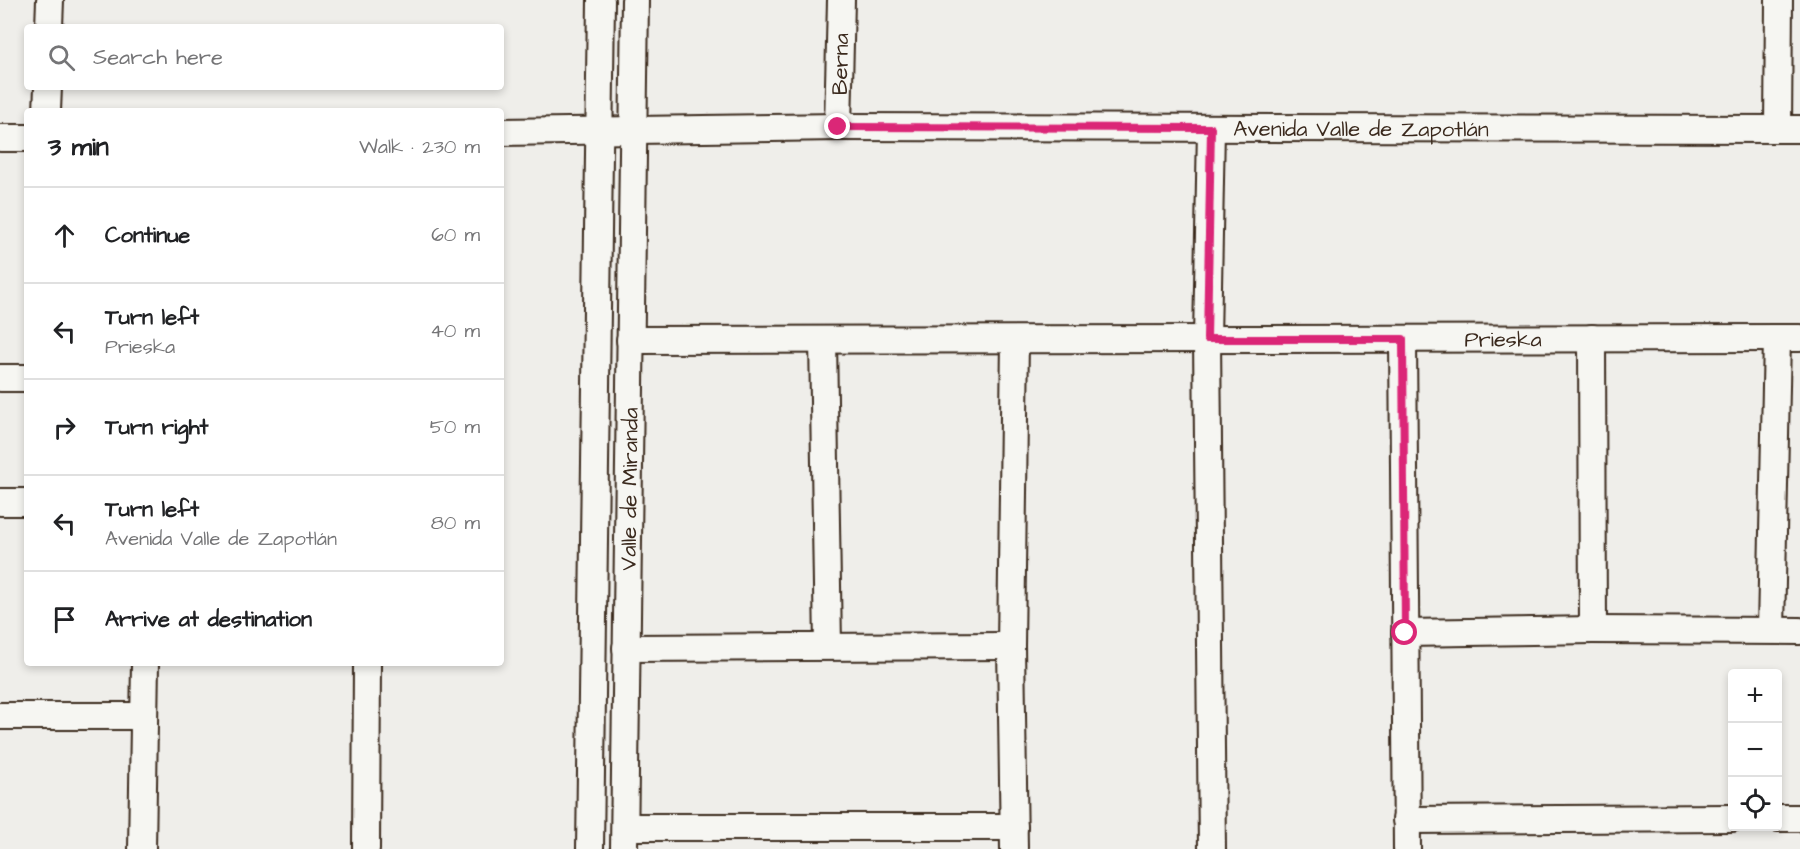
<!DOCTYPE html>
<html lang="en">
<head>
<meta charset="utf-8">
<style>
	:root { --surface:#fff; --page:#f6f6f6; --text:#202124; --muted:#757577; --line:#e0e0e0 }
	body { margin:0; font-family:"Architects Daughter",sans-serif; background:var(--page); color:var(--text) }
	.controls { position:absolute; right:18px; bottom:18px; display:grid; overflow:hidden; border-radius:6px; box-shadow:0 3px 9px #0003 }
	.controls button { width:54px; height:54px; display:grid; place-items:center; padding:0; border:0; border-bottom:2px solid var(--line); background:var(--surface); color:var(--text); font:30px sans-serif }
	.stop { position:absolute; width:18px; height:18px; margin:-14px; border:4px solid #db2777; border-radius:50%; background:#fff }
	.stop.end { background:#db2777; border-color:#fff; box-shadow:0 2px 6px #0008 }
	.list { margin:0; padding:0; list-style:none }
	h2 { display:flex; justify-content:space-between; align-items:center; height:78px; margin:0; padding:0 24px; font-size:26px }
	h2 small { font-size:20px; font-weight:400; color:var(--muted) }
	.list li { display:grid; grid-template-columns:39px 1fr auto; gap:18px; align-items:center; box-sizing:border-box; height:96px; padding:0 24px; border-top:2px solid var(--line) }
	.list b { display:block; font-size:22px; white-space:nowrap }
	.list p { margin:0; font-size:20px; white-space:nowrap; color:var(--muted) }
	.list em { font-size:20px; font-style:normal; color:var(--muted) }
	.icon { flex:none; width:33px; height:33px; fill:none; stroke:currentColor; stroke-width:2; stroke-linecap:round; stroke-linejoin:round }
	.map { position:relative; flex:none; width:1800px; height:849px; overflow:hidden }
	.search { position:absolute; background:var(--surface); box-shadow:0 3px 9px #0003; left:24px; top:24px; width:480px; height:66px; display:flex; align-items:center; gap:15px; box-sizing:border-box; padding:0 21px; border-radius:6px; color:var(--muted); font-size:22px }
	.panel { position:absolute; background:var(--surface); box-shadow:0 3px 9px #0003; left:24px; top:108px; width:480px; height:558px; border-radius:6px }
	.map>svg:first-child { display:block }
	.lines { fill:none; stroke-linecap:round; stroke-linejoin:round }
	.minor-casing { stroke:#3b2a1e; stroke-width:30 }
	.minor { stroke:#f6f6f2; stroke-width:26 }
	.route { stroke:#db2777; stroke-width:8 }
	.labels { text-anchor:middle; stroke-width:6; stroke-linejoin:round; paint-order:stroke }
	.street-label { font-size:22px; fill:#3b2a1e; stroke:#f6f6f2 }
</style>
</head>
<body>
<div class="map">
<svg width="1800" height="849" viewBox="0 0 1800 849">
	<rect width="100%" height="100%" fill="#efeeea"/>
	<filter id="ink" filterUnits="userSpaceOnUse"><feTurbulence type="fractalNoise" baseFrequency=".0167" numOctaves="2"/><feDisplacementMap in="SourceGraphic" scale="12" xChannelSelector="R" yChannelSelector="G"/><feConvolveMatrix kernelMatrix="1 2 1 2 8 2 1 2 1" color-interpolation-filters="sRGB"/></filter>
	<g filter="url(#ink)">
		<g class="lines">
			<g class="minor-casing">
				<g id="minor">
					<polyline points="49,27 50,0"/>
					<polyline points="47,111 48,87"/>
					<path id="s1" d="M838,127L841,0"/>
					<polyline points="1211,128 1207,339 1212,849"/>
					<polyline points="1778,129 1779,0"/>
					<path id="s2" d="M501,132L838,127L1800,129"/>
					<polyline points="0,138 27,138"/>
					<polyline points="1592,338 1593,630"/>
					<polyline points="1403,339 1407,849"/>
					<path id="s3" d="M630,340L1800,338"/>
					<polyline points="823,340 828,646"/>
					<polyline points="0,378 27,378"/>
					<polyline points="0,502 27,502"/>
					<polyline points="1771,630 1777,338"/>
					<polyline points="1405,633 1593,630 1800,631"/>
					<polyline points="626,648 1011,646"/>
					<polyline points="0,716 144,716"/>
					<polyline points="1778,818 1800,818"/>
					<polyline points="1406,820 1732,818"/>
					<polyline points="625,827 1014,827"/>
					<polyline points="142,849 145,663"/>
					<polyline points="366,849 367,663"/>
					<polyline points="590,849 601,0"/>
					<path id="s4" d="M624,849L635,0"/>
					<polyline points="1014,849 1011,646 1015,340"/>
				</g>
			</g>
			<use href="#minor" class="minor"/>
		</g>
	</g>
	<g class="lines" filter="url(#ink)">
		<polyline class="route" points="838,127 1211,128 1207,339 1403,339 1405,633"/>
	</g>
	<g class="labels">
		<g class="street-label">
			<text dy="8" stroke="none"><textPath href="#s1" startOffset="63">Berna</textPath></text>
			<text dy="8" stroke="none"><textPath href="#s2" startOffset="860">Avenida Valle de Zapotlán</textPath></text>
			<text dy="8" stroke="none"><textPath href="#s3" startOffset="873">Prieska</textPath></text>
			<text dy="8" stroke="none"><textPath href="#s4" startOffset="360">Valle de Miranda</textPath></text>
		</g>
	</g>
</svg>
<div class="controls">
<button>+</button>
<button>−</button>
<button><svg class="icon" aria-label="locate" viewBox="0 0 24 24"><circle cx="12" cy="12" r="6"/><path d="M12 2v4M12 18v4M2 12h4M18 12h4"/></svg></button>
</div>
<div class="stop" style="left:1405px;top:633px"></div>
<div class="stop end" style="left:838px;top:127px"></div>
<div class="search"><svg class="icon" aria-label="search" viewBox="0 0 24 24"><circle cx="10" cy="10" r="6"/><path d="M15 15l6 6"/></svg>Search here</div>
<section class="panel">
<h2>3 min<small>Walk · 230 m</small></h2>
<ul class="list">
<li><svg class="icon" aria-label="ahead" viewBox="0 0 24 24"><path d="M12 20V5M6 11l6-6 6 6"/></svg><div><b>Continue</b></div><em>60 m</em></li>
<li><svg class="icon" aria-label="left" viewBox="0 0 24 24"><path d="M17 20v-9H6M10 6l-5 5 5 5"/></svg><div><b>Turn left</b><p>Prieska</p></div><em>40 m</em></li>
<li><svg class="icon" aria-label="right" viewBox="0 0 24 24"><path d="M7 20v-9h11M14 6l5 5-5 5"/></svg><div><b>Turn right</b></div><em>50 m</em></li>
<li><svg class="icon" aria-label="left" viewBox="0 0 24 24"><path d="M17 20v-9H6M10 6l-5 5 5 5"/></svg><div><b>Turn left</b><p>Avenida Valle de Zapotlán</p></div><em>80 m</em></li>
<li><svg class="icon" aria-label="arrive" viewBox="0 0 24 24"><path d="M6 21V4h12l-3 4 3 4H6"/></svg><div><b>Arrive at destination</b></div></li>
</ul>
</section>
</div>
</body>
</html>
